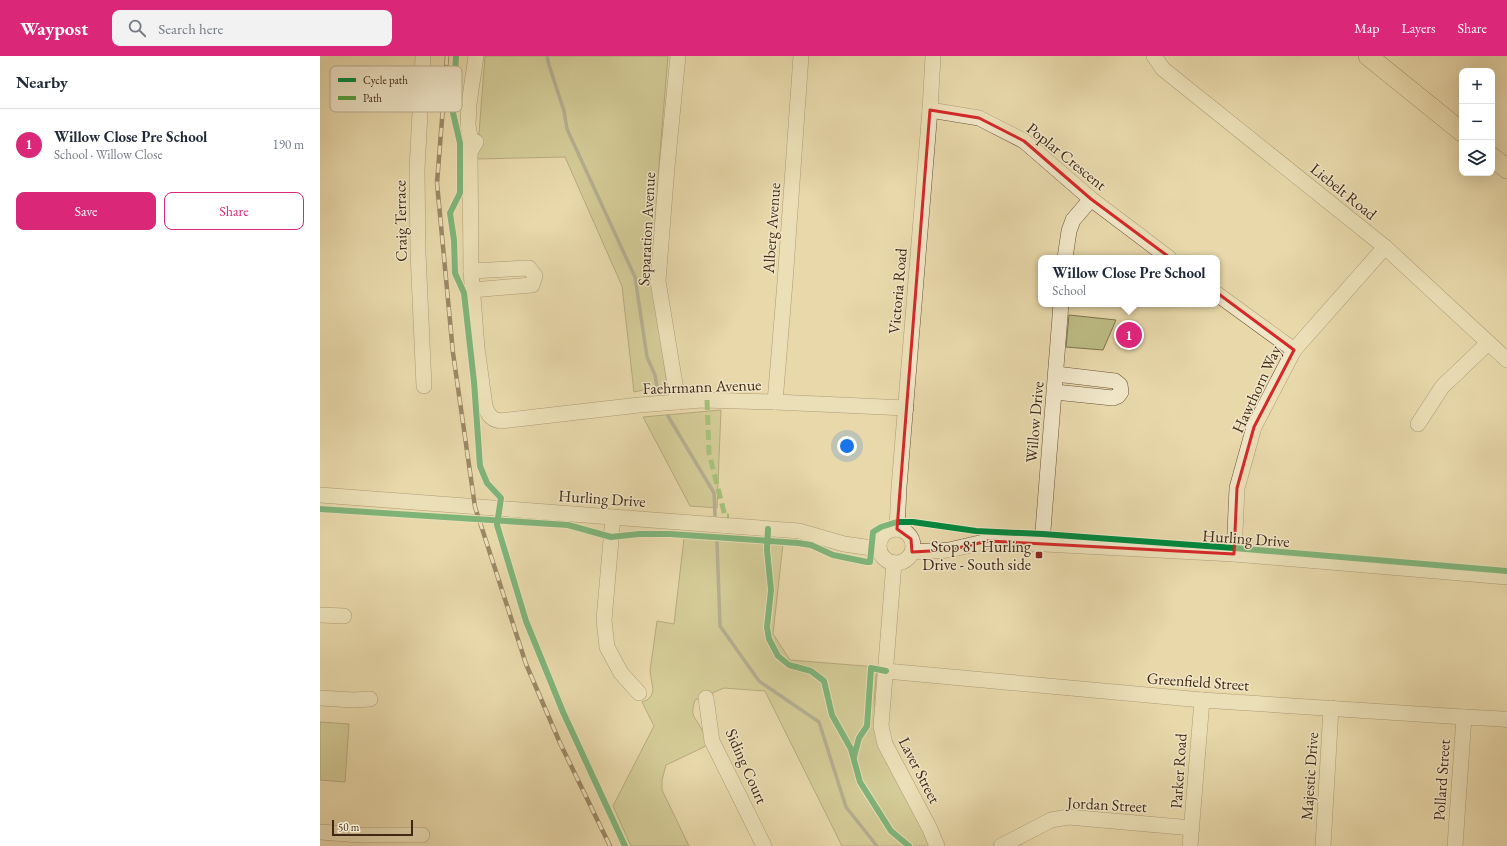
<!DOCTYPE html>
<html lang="en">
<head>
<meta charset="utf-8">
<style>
	:root { --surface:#fff; --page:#f2f2f3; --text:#1f2937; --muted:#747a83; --line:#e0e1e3; --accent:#db2777 }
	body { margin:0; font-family:"EB Garamond",serif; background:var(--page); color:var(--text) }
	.controls { position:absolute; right:12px; top:12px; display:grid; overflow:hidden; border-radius:8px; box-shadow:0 4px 16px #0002 }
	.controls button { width:36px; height:36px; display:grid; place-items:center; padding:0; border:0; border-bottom:1px solid var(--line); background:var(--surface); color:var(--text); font:20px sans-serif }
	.scale { position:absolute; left:12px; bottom:10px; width:81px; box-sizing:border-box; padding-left:4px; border:2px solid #402714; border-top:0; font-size:11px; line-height:14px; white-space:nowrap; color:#402714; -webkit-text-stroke:3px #f0e6c8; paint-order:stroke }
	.you { position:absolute; left:527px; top:390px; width:14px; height:14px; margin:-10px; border:3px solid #fff; border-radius:50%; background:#1a73e8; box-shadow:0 0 0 6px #1a73e833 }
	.badge { display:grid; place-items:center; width:26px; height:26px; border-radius:50%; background:var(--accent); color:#fff; font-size:13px; font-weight:700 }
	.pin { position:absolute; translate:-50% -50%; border:2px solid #fff; box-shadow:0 1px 4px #0006 }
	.popup { position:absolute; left:718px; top:199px; width:182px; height:52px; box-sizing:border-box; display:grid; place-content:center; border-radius:8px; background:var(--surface); filter:drop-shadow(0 1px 3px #0005); font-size:13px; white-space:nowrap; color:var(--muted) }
	.popup b { font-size:15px; color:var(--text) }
	.popup::after { content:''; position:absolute; left:50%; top:100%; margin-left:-8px; border:8px solid transparent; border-top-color:var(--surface) }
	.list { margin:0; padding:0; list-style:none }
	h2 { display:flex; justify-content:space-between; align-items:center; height:52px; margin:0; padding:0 16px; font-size:17px }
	h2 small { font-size:13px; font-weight:400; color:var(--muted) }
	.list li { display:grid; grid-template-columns:26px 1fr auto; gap:12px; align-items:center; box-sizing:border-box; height:72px; padding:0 16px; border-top:1px solid var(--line) }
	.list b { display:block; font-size:15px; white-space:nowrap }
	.list p { margin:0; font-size:13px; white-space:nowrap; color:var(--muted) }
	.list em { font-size:13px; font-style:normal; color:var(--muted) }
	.actions { display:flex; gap:8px; padding:12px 16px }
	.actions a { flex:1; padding:9px 0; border:1px solid var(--accent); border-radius:8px; text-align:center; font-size:14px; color:var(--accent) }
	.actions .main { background:var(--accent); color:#fff }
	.icon { flex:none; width:22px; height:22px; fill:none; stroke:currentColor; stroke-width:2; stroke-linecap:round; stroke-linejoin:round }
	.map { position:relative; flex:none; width:1187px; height:790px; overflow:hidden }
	header { display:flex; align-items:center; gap:24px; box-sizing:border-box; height:56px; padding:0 20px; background:var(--accent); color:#fff }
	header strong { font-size:19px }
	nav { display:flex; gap:22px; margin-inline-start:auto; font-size:14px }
	.search { width:280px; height:36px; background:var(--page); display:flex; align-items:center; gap:10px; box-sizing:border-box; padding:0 14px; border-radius:8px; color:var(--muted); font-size:15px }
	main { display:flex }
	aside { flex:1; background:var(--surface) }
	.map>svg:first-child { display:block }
	.green { fill:#bdbc84; stroke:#7e724c }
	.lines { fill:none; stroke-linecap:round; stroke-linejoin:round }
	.stream { stroke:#777d74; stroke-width:3.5 }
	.minor-casing { stroke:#6a533a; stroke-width:16 }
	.major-casing { stroke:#402714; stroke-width:20 }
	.minor { stroke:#f0e6c8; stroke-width:15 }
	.major { stroke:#e8d8aa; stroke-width:19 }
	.rail-casing { stroke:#402714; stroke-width:4.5 }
	.rail { stroke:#f0e6c8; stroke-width:3; stroke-dasharray:9; stroke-linecap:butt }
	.quiet { stroke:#54a33f; stroke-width:5; stroke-dasharray:10 5; stroke-linecap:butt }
	.cycleway-casing { stroke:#f0e6c8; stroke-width:8 }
	.cycleway { stroke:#00873e; stroke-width:6 }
	.marked { fill:none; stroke:#d62828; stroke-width:3; stroke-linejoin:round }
	.poi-dot { fill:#8f2418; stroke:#f0e6c8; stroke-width:1.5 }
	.labels { text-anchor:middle; stroke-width:3; stroke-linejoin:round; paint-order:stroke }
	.street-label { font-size:16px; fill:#402714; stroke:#f0e6c8 }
	.poi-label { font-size:16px; fill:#402714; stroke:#f0e6c8; text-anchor:end }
	.key { fill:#f0e6c8; stroke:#bbad92; stroke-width:1 }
	.key-label { font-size:11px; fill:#402714 }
</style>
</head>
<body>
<header>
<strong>Waypost</strong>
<div class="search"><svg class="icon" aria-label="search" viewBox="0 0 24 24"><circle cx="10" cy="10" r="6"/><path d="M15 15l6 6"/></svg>Search here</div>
<nav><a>Map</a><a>Layers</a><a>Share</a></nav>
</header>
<main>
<aside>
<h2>Nearby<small></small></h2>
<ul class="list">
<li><span class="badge">1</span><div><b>Willow Close Pre School</b><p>School · Willow Close</p></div><em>190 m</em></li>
</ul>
<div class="actions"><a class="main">Save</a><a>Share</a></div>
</aside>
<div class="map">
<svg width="1187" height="790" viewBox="0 0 1187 790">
	<rect width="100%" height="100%" fill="#e8d8aa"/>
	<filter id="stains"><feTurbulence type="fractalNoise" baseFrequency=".005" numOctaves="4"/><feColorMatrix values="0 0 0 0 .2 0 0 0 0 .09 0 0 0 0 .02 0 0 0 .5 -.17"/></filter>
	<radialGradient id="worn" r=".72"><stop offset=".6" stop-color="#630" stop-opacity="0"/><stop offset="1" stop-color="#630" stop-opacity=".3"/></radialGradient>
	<g class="green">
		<polygon points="165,0 348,0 339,108 333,221 347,329 314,336 302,230 245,101 157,103"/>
		<polygon points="749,259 796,264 783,294 746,291"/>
		<polygon points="401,354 397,452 370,450 323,361"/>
		<path d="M364,482L463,488L453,578L470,604L557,611L554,647L610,790H522L445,635L404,632L375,644C370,661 374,659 381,672C384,677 386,682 389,687L384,691L346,709L342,724V734L369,790H311L293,750L334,670L322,646L327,644L331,640L333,634L330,615L337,565L354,568Z"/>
		<polygon points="0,666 29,668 25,726 0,724"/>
	</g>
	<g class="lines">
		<g class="stream">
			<polyline points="227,0 229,9 244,55 247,73 315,221 327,301 335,319 337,331"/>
			<polyline points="348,360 394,437 395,459"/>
			<polyline points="397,486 400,570 439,625 499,666 526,751 557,790"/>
		</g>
		<g class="minor-casing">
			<g id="minor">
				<polyline points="103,0 97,113 98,197 104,330"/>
				<polyline points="834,0 843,13 1065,191 1187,304"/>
				<polyline points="610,54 659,62 704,85 771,143 849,202"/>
				<path d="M156,86L150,95L151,215L157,292L165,350C168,359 171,363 180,365L319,349L382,344L455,346L586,352"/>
				<polyline points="152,93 148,69 149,48 156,0"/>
				<polyline points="745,202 749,175 753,164 771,143"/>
				<polyline points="151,215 209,212 215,220 212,229 152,234"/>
				<polyline points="897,238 974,294"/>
				<polyline points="735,336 793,342 798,340 801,336 800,329 795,325 736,318"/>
				<polyline points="358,346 338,225 347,111 358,0"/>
				<polyline points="455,346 465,226 481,0"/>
				<polyline points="1098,368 1122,331 1168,287"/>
				<polyline points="0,439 479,475 524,488 559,493"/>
				<polyline points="293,461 284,564 287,591 301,617 319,637"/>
				<polyline points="577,473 579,431 610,54 613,0"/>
				<circle cx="576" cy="490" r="17"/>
				<polyline points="722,487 741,248"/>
				<polyline points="592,496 629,494 668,485 914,498 1187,521"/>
				<polyline points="914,498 917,432 934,371 974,294 1065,191"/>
				<polyline points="574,507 561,670 565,688 610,773 617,790"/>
				<polyline points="0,559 24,560"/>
				<polyline points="566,615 882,644 1144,661 1182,663 1187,664"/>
				<polyline points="0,642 33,644 50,643"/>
				<polyline points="386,642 392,685 444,790"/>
				<polyline points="0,776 40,779 102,779"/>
				<polyline points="681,790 731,764 748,761 872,772"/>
				<polyline points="870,790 882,644"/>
				<polyline points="1003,790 1011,652"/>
				<polyline points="1135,790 1144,661"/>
			</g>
		</g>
		<g class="major-casing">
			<g id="major">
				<polyline points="1048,0 1142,76"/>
				<polyline points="1172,101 1187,113"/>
			</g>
		</g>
		<use href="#minor" class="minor"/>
		<use href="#major" class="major"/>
		<g class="rail-casing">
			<polyline id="rail" points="127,0 117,127 133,297 155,451 206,608 240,687 290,790"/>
		</g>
		<use href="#rail" class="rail"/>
		<polyline class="quiet" points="387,344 389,397 405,460 409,460"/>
		<g class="cycleway-casing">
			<g id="cycleway">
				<polyline points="136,0 133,57 140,87 140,137 130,157 134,184 135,217 144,237 154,326 160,410 167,427 181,442 177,469 206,565 243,656 305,790"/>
				<polyline points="0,453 248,469 291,481 319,478 350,478 478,487 491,489 513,499 547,506 550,506 553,476 561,471 577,466 593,466 656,475 723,478 914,492 1187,515"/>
				<polyline points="448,473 447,494 451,534 447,571 449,583 458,600 469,609 491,615 504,625 512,659 531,693 540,726 571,775 589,790"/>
				<polyline points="534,701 539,682 547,670 551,612 566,615"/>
			</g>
		</g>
		<use href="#cycleway" class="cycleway"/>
	</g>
	<path d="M0 0H1187V790H0ZM610,54L659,62L704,85L771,143L974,294L934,371L917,432L914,498L668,485L629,494L592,496L591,483L577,473Z" fill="#e8d8aa" fill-opacity=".55" fill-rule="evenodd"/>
	<path class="marked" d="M610,54L659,62L704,85L771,143L974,294L934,371L917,432L914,498L668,485L629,494L592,496L591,483L577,473Z"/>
	<rect class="poi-dot" x="715" y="495" width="8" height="8" rx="2"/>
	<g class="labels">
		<g class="street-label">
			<text transform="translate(747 100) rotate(39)" y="6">Poplar Crescent</text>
			<text transform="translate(1024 135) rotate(39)" y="6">Liebelt Road</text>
			<text transform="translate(80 165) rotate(-91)" y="6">Craig Terrace</text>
			<text transform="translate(451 172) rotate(-86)" y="6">Alberg Avenue</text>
			<text transform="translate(326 173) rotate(-87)" y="6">Separation Avenue</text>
			<text transform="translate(577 235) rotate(-85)" y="6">Victoria Road</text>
			<text transform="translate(382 330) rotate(-2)" y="6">Faehrmann Avenue</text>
			<text transform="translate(936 333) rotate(-65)" y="6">Hawthorn Way</text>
			<text transform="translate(714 366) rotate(-85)" y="6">Willow Drive</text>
			<text transform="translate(282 442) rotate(4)" y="6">Hurling Drive</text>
			<text transform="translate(926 482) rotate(4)" y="6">Hurling Drive</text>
			<text transform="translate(878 625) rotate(4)" y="6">Greenfield Street</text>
			<text transform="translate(427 710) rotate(66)" y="6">Siding Court</text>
			<text transform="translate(600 714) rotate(63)" y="6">Laver Street</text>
			<text transform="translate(858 715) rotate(-86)" y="6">Parker Road</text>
			<text transform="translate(989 720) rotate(-86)" y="6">Majestic Drive</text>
			<text transform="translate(1121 724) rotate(-86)" y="6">Pollard Street</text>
			<text transform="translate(787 748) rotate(3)" y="6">Jordan Street</text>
		</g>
		<g class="poi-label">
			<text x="711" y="496">Stop 81 Hurling<tspan x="711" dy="18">Drive - South side</tspan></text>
		</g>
	</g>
	<rect x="10" y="10" width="132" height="46" rx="6" class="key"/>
	<rect x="18" y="22" width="18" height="4" fill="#00873e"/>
	<rect x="18" y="40" width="18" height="4" fill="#54a33f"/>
	<g class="key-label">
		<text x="43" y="28">Cycle path</text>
		<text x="43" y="46">Path</text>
	</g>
	<rect width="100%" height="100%" filter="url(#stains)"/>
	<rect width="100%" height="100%" fill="url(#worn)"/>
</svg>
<div class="controls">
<button>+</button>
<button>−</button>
<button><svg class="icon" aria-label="layers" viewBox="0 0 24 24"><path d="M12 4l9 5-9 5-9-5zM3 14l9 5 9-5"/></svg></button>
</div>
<div class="scale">50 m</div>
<div class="you"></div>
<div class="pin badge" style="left:809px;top:279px">1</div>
<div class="popup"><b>Willow Close Pre School</b>School</div>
</div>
</main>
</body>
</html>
